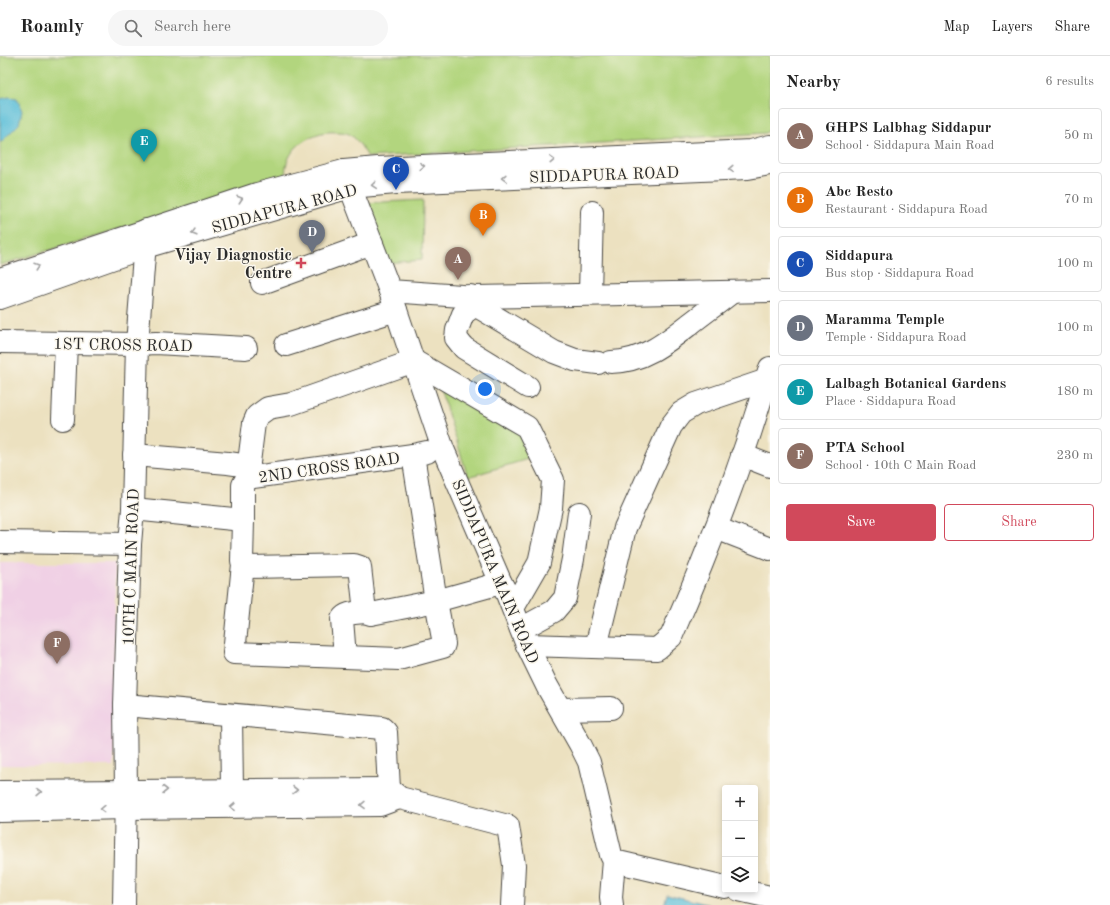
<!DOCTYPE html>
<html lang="en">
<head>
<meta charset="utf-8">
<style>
	:root { --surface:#fff; --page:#f6f6f6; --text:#222; --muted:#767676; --line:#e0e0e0; --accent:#d1495b }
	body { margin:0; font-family:"Old Standard TT",serif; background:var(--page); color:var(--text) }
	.controls { position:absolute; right:12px; bottom:12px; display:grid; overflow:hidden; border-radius:4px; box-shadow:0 2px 6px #0003 }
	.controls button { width:36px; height:36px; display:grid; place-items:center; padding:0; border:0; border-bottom:1px solid var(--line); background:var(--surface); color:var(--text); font:20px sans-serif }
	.you { position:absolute; left:485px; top:333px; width:14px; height:14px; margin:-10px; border:3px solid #fff; border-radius:50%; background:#1a73e8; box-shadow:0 0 0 6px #1a73e833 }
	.badge { display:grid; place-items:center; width:26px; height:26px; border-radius:50%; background:var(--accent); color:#fff; font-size:13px; font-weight:700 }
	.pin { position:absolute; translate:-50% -33px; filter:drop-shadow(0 1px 2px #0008) }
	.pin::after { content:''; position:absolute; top:21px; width:14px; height:12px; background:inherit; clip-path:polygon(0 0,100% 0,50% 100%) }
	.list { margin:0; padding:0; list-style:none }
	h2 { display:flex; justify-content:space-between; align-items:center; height:52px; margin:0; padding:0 16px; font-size:17px }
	h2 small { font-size:13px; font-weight:400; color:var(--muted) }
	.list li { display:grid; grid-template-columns:26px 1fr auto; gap:12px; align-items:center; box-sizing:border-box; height:56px; margin:0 8px 8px; padding:0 8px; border:1px solid var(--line); border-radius:4px }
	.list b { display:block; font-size:15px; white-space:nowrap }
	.list p { margin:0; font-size:13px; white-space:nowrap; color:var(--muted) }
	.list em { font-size:13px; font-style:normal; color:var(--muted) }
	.actions { display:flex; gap:8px; padding:12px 16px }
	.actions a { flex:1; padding:9px 0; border:1px solid var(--accent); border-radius:4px; text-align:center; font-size:14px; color:var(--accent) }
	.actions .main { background:var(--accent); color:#fff }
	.icon { flex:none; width:22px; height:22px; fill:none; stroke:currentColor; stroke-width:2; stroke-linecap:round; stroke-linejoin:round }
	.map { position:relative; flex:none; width:770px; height:849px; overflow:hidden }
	header { display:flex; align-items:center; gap:24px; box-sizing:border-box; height:56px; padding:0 20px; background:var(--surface); border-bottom:1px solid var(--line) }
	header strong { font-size:19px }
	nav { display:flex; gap:22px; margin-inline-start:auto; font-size:14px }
	.search { width:280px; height:36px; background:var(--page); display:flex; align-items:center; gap:10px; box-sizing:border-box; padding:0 14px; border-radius:22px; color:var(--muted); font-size:15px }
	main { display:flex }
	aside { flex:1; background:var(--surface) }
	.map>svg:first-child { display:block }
	.built { fill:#f0d0e5 }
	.green { fill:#b2d57e; stroke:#6e8054 }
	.water { fill:#59bdd8; stroke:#427482 }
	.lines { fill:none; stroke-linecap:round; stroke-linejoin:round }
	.minor-casing { stroke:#484641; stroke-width:24 }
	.major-casing { stroke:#484641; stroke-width:24 }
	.minor { stroke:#fff; stroke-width:22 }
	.major { stroke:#fff; stroke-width:22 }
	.oneway { stroke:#a0a0a0 }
	.poi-dot { fill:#d1495b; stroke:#fbf7ec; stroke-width:1.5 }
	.labels { text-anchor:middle; stroke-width:3; stroke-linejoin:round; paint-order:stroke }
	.street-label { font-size:16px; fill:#2b2b2b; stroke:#fbf7ec }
	.poi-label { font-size:16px; font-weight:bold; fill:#2b2b2b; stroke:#fbf7ec; text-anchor:end }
</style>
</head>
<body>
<header>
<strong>Roamly</strong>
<div class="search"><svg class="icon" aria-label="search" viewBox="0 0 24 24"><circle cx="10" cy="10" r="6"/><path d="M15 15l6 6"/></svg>Search here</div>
<nav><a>Map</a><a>Layers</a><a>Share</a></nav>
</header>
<main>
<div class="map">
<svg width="770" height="849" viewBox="0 0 770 849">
	<rect width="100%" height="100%" fill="#fbf7ec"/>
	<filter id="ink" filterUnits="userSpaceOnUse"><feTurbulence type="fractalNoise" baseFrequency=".025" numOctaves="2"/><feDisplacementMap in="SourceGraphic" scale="8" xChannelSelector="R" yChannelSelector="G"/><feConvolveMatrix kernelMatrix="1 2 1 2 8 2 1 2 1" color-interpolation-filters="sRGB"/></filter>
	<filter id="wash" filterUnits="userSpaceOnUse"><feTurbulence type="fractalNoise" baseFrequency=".012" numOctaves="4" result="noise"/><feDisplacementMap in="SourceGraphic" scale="16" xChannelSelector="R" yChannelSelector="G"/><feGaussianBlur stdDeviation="0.9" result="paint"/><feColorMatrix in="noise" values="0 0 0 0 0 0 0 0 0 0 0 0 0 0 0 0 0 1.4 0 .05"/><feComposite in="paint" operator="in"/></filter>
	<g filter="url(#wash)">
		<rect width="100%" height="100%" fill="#ece1c0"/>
		<polygon class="built" points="0,507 115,507 114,710 0,709"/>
		<g class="green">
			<path d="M0,0H770V74L765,77L368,101C363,93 357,82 349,78C345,76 340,76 336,76C315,74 291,88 286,110C285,113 286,118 286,122L0,209Z"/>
			<polygon points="423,144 422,204 386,207 363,147"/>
			<polygon points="437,323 516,365 528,403 468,421"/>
		</g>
		<g class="water">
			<polygon points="9,41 17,42 22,55 19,68 0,87 0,43"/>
			<polygon points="667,838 710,849 664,849"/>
		</g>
	</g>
	<g filter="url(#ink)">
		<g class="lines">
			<g class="minor-casing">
				<g id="minor">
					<polyline points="344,115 390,235 396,254 443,393 501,527 507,538 527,589 547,630 580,688 589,706 611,799 614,804 618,806 725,831"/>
					<polyline points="262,227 372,187"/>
					<polyline points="390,235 476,241 770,235"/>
					<polyline points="590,238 592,156"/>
					<polyline points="470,240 475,249 554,296 575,304 598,307"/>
					<polyline points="475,249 463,258 457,274 456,282 464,292 528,331"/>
					<polyline points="0,286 137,288 156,287 246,292"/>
					<polyline points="286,289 396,254"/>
					<path d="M611,306C642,306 667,286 690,268C704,257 718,247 732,236"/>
					<polyline points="63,363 66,287"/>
					<polyline points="134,399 228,407 249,410"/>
					<polyline points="742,399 770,410"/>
					<polyline points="247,422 254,367 257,360 268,352 291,348 414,305 527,371 553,424 551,452 539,507 513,552"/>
					<polyline points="133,453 243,464 243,429 247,422 413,399 427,396"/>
					<polyline points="243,464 242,505 246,511 354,509 360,511 365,556 371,558 436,545 501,527"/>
					<polyline points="716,472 770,493"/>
					<polyline points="0,486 130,488"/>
					<polyline points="243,508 234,597 399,603 443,591 444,588 436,545 413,399"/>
					<polyline points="521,573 554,555 565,542 573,503 579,457"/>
					<path d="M527,589L657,593L671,581C709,494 744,404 770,312"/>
					<polyline points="596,591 625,472 671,370 681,357 696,348 767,324 770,325"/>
					<path d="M345,601L342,563C346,556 357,557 365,556"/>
					<polyline points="125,649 382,672 386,676 389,733"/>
					<polyline points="561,653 611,652"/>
					<polyline points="231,659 232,734"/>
					<polyline points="0,736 389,733 400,742 508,770 514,809 512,849"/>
					<polyline points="0,755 126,752 380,749 399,742"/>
					<polyline points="739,834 770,841"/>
					<polyline points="124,849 126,735 125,649 130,488 133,453 137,288 146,174"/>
					<polyline points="612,849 611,841 614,804"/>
				</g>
			</g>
			<g class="major-casing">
				<g id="major">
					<polyline points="0,223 257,138 344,115 378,112 751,95 770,90"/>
					<polyline points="0,242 145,191 350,131 396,127 748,112 770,108"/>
				</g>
			</g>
			<use href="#minor" class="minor"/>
			<use href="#major" class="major"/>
		</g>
		<defs><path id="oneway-chevron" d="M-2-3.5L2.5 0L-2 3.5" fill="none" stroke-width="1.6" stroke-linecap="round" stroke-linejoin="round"/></defs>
		<g class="oneway">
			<use href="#oneway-chevron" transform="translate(552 104) rotate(-3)"/>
			<use href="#oneway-chevron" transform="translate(422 110) rotate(-3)"/>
			<use href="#oneway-chevron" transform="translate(731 113) rotate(177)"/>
			<use href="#oneway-chevron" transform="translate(504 122) rotate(178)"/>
			<use href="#oneway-chevron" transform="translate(374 129) rotate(175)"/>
			<use href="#oneway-chevron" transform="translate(240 143) rotate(-18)"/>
			<use href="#oneway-chevron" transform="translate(194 177) rotate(164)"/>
			<use href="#oneway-chevron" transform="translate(37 210) rotate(-18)"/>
			<use href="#oneway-chevron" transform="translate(165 734)"/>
			<use href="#oneway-chevron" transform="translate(295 734)"/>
			<use href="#oneway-chevron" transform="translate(39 736) rotate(-1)"/>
			<use href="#oneway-chevron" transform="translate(363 749) rotate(179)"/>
			<use href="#oneway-chevron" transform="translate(233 751) rotate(179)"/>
			<use href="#oneway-chevron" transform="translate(103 753) rotate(179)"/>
		</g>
	</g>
	<path class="poi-dot" d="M299 201h4v4h4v4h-4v4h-4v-4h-4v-4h4z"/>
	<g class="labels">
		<g class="street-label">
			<text transform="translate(604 118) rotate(-2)" y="6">SIDDAPURA ROAD</text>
			<text transform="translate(284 152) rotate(-15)" y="6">SIDDAPURA ROAD</text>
			<text transform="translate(123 288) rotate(1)" y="6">1ST CROSS ROAD</text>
			<text transform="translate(329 411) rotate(-8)" y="6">2ND CROSS ROAD</text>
			<text transform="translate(130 511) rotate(-88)" y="6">10TH C MAIN ROAD</text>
			<text transform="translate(496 515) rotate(67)" y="6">SIDDAPURA MAIN ROAD</text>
		</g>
		<g class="poi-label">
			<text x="292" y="204">Vijay Diagnostic<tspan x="292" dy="18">Centre</tspan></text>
		</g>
	</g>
</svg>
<div class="controls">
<button>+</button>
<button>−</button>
<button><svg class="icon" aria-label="layers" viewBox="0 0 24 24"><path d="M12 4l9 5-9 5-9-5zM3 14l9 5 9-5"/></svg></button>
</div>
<div class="you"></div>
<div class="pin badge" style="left:458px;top:224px;background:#8d6e63">A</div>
<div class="pin badge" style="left:483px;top:180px;background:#e8710a">B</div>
<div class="pin badge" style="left:396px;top:134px;background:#1a4fb4">C</div>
<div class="pin badge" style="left:312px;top:197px;background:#6b7280">D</div>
<div class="pin badge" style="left:144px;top:106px;background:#0f9aa8">E</div>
<div class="pin badge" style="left:57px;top:608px;background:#8d6e63">F</div>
</div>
<aside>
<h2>Nearby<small>6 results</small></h2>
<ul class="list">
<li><span class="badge" style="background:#8d6e63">A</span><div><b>GHPS Lalbhag Siddapur</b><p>School · Siddapura Main Road</p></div><em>50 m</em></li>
<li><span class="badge" style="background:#e8710a">B</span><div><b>Abc Resto</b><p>Restaurant · Siddapura Road</p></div><em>70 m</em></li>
<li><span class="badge" style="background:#1a4fb4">C</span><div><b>Siddapura</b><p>Bus stop · Siddapura Road</p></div><em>100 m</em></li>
<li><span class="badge" style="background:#6b7280">D</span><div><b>Maramma Temple</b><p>Temple · Siddapura Road</p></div><em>100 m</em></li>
<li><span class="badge" style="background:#0f9aa8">E</span><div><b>Lalbagh Botanical Gardens</b><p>Place · Siddapura Road</p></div><em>180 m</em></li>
<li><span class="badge" style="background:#8d6e63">F</span><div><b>PTA School</b><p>School · 10th C Main Road</p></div><em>230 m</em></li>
</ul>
<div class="actions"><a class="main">Save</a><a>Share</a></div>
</aside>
</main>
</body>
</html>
